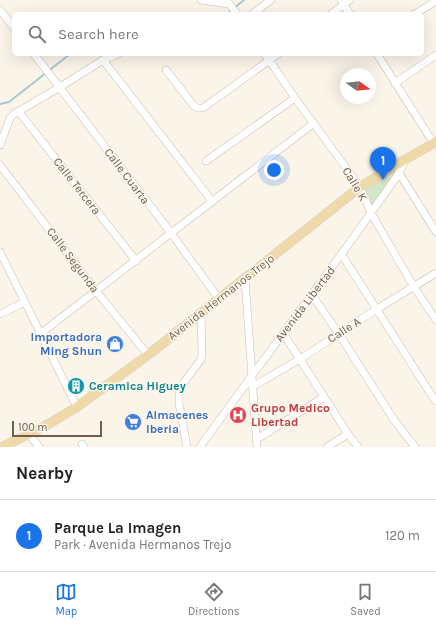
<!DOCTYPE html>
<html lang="en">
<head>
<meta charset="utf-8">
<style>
	:root { --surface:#fff; --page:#f6f6f6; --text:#222; --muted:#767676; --line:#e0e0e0; --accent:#1a73e8 }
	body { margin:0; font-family:Karla,sans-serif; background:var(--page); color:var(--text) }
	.compass { position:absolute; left:340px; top:68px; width:36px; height:36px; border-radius:50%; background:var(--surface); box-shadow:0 4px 16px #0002; rotate:105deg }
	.scale { position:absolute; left:12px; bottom:10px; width:90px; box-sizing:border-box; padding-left:4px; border:2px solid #715d4f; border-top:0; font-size:11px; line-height:14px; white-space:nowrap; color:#715d4f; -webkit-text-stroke:3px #fdf8ee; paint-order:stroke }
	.you { position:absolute; left:274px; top:170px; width:14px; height:14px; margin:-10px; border:3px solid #fff; border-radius:50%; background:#1a73e8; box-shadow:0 0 0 6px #1a73e833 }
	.badge { display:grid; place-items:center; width:26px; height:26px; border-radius:50%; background:var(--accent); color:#fff; font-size:13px; font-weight:700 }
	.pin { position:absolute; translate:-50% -33px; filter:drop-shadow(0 1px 2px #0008) }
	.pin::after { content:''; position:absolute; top:21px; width:14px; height:12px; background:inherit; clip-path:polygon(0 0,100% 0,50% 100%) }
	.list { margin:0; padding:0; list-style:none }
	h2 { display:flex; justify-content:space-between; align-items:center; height:52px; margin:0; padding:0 16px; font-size:17px }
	h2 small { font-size:13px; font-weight:400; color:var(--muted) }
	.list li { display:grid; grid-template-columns:26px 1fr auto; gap:12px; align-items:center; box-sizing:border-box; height:72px; padding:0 16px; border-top:1px solid var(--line) }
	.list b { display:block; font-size:15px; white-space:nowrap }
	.list p { margin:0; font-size:13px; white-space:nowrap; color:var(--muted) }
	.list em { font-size:13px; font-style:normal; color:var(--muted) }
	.icon { flex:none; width:22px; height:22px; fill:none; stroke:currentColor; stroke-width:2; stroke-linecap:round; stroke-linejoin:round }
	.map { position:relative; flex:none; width:436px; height:447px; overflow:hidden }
	.search { position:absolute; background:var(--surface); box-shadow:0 4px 16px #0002; left:12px; right:12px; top:12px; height:44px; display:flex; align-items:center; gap:10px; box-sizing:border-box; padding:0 14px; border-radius:6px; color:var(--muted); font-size:15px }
	.sheet { height:124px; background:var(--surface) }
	nav { display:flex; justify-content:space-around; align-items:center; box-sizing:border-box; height:56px; border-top:1px solid var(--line); background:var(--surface); font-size:11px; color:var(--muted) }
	nav a { display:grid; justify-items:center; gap:2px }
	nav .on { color:var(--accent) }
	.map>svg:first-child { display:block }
	.green { fill:#d3e6c8 }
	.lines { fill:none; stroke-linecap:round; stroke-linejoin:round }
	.stream { stroke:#a7c9d2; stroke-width:2 }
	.minor-casing { stroke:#cbbcb0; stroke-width:8 }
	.major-casing { stroke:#d7d2ce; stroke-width:10 }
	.minor { stroke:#fff; stroke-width:7 }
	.major { stroke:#f0d9a9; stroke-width:9 }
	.labels { text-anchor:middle; stroke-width:3; stroke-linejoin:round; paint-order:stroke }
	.street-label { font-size:12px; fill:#715d4f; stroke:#fdf8ee }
	.shop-label { font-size:12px; font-weight:bold; fill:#366cbe; stroke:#fdf8ee; text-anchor:end }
	.culture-label { font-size:12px; font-weight:bold; fill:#0d838f; stroke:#fdf8ee; text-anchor:start }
	.health-label { font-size:12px; font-weight:bold; fill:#be3a42; stroke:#fdf8ee; text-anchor:start }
</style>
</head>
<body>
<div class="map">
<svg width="436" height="447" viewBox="0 0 436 447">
	<rect width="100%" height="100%" fill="#faf4e9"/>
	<polygon class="green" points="406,159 371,213 360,187"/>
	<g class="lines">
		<g class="stream">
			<polyline points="227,14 244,0"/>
			<polyline points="0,104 9,102 70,54"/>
		</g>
		<g class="minor-casing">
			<g id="minor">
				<polyline points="201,0 229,4"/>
				<polyline points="341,0 350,14"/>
				<polyline points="227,1 237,14"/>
				<polyline points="0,10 14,28"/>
				<polyline points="252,14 271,0"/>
				<polyline points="331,14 350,0"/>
				<polyline points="415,14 436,1"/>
				<polyline points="34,54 171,233 219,299"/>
				<polyline points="265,54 295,98 360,187 371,213 414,287 436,320"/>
				<polyline points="377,54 434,144"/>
				<polyline points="103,60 212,201"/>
				<polyline points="166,70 194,106 197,108 203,108 278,54"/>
				<polyline points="395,83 436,55"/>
				<polyline points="19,112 136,261"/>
				<polyline points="0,145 10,118 14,114 60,87 103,60 118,54"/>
				<polyline points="206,161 295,98"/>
				<polyline points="0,165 96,291 148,355"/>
				<polyline points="399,173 436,232"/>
				<polyline points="0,252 77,407"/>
				<polyline points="342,255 434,399 436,401"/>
				<polyline points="245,279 257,447"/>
				<polyline points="312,295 339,334 394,420 415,447"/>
				<polyline points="0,314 25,302"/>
				<polyline points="283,333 348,434 358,447"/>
				<polyline points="40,334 314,123"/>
				<polyline points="252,387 300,359 377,309 436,273"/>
				<polyline points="29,434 39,447"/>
				<polyline points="257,439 324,397"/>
				<polyline points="82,444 84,447"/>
				<polyline points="187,447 179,403 179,394 184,382 200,361 202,356 201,312"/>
				<path d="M200,447C266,355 335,266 399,173L406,159"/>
				<polyline points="327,447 348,434"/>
			</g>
		</g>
		<g class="major-casing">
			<polyline id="major" points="2,447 45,426 77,407 148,355 360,187 406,159 436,142"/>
		</g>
		<use href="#minor" class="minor"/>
		<use href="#major" class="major"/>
	</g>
	<defs>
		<g id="shop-disc" transform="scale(0.9)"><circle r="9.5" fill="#3f7fe0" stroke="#fdf8ee"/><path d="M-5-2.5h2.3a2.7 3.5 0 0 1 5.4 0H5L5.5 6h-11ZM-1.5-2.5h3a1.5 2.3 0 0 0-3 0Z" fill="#fff"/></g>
		<g id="building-disc" transform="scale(0.9)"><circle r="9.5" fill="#0f9aa8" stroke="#fdf8ee"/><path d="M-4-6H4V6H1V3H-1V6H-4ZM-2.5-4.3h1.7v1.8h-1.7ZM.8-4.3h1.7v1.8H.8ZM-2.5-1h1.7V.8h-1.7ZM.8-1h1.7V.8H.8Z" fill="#fff"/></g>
		<g id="hospital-disc" transform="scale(0.9)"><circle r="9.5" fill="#e0444e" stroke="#fdf8ee"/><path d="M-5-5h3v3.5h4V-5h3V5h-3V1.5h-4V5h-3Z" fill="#fff"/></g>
		<g id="supermarket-disc" transform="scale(0.9)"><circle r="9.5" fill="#3f7fe0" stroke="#fdf8ee"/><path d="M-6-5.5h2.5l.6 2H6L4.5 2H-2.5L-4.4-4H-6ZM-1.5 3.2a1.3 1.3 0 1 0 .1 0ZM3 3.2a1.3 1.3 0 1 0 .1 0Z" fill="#fff"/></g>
	</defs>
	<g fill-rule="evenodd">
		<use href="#shop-disc" x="115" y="344"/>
		<use href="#building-disc" x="76" y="386"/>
		<use href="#hospital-disc" x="238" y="415"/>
		<use href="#supermarket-disc" x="133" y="422"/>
	</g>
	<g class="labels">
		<g class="street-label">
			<text transform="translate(127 176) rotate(53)" y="4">Calle Cuarta</text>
			<text transform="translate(355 184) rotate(59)" y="4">Calle K</text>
			<text transform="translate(77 186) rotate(52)" y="4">Calle Tercera</text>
			<text transform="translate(73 260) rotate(53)" y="4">Calle Segunda</text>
			<text transform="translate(221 297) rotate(-38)" y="4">Avenida Hermanos Trejo</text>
			<text transform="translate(305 304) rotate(-53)" y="4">Avenida Libertad</text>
			<text transform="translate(344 330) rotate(-33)" y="4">Calle A</text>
		</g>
		<g class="shop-label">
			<text x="102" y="341">Importadora<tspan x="102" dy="14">Ming Shun</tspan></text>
			<text x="146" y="419" text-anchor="start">Almacenes<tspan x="146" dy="14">Iberia</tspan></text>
		</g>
		<g class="culture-label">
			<text x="89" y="390">Ceramica Higuey</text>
		</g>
		<g class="health-label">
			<text x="251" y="412">Grupo Medico<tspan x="251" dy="14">Libertad</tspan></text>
		</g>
	</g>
</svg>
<svg class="compass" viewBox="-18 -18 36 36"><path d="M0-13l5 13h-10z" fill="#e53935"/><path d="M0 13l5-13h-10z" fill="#767676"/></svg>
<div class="scale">100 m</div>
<div class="you"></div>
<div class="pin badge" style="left:383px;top:180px">1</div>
<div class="search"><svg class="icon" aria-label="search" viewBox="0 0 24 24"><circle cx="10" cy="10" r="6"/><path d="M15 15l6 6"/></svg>Search here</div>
</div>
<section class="sheet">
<h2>Nearby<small></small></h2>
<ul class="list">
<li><span class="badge">1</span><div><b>Parque La Imagen</b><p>Park · Avenida Hermanos Trejo</p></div><em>120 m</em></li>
</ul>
</section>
<nav>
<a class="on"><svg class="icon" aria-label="map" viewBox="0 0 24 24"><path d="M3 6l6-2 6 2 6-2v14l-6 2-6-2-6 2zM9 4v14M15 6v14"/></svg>Map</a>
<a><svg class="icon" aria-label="directions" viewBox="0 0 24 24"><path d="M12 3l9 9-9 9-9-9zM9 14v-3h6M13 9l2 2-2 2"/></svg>Directions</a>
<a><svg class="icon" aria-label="saved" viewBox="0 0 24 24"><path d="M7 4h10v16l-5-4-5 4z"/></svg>Saved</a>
</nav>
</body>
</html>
